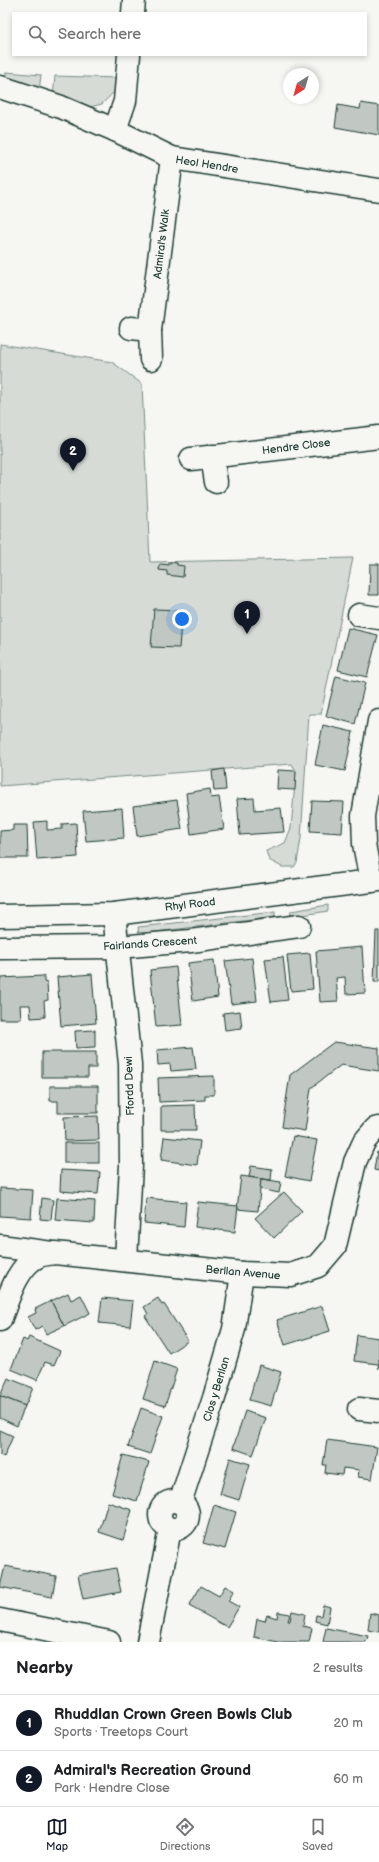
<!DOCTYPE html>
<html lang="en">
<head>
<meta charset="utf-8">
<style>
	:root { --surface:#fff; --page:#f2f2f2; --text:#202124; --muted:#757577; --line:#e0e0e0; --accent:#111827 }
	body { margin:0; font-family:"Balsamiq Sans",sans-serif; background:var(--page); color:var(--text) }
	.compass { position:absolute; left:283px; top:68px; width:36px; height:36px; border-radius:50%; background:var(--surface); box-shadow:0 2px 6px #0003; rotate:217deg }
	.you { position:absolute; left:182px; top:619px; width:14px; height:14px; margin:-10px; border:3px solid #fff; border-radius:50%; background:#1a73e8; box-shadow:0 0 0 6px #1a73e833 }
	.badge { display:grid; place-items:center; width:26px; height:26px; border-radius:50%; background:var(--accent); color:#fff; font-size:13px; font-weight:700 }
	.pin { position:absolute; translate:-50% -33px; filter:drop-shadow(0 1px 2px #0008) }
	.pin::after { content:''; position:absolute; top:21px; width:14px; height:12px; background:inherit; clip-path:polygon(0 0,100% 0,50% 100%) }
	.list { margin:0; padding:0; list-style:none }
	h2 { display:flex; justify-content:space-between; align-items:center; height:52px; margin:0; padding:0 16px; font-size:17px }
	h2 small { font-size:13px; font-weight:400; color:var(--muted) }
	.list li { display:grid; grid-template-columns:26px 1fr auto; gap:12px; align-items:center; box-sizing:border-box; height:56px; padding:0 16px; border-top:1px solid var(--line) }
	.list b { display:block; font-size:15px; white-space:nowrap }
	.list p { margin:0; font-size:13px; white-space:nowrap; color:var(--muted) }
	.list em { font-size:13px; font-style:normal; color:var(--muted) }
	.icon { flex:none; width:22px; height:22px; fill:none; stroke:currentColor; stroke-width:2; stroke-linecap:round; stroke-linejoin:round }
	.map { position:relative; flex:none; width:379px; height:1642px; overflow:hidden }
	.search { position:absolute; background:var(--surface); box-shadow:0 2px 6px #0003; left:12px; right:12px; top:12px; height:44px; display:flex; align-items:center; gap:10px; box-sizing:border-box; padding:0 14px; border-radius:0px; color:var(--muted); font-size:15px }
	.sheet { height:164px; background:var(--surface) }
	nav { display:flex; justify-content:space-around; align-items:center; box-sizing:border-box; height:56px; border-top:1px solid var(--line); background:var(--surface); font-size:11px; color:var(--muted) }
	nav a { display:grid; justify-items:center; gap:2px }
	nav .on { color:var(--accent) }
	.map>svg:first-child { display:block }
	.green { fill:#d6dbd6; stroke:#7a8c85 }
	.building { fill:#c1c8c3; stroke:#1f3d34 }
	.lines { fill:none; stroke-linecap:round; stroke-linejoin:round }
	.minor-casing { stroke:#1f3d34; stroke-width:25 }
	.tertiary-casing { stroke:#1f3d34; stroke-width:25 }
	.minor { stroke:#f6f6f2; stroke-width:22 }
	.tertiary { stroke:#f6f6f2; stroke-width:22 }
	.labels { text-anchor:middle; stroke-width:3; stroke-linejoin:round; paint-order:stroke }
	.street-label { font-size:11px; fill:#1f3d34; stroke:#f6f6f2 }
</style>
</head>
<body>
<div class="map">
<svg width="379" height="1642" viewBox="0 0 379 1642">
	<rect width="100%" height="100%" fill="#f6f6f2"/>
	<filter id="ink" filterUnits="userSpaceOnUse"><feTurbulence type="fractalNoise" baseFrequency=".025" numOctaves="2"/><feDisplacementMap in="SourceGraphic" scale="8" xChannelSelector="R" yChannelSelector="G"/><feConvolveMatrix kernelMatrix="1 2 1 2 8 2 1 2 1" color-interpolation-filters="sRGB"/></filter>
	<g filter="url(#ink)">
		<g class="green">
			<polygon points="6,72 41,75 39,91 6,79"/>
			<polygon points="55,76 118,78 116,90 102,104 86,108 53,97"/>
			<polygon points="0,344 112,362 142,384 150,562 353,558 321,714 309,714 301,838 297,863 294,867 282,867 269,860 266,851 285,843 291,828 296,771 292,764 0,786"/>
			<polygon points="328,905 328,911 303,915 298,922 289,922 291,911"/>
			<polygon points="275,912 275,917 139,934 138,927"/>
		</g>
		<g class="building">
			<polygon points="361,103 379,106 379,135 335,127 338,105 360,109"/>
			<polygon points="169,562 177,563 177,565 184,566 183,577 167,575 167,571 159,570 160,564 169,565"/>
			<polygon points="370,564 379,564 379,595 369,595"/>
			<polygon points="154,609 182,610 179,648 151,647"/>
			<polygon points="348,628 378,635 367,677 338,670"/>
			<polygon points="336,676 365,683 355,724 326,716"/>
			<polygon points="323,725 353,732 345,771 315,765"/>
			<polygon points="224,769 226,790 214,791 212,771"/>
			<polygon points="278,770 296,771 295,790 277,789"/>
			<polygon points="210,789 211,798 219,797 224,829 191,834 186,793"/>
			<polygon points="254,798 255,810 281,808 284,832 240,835 237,799"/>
			<polygon points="177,800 182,829 137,836 133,806"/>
			<polygon points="312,801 344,802 342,833 310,831"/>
			<polygon points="122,808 124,838 86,841 83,811"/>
			<polygon points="47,821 47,830 62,829 62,824 76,823 78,857 37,860 34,822"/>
			<polygon points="13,825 27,825 28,858 0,858 0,831 13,830"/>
			<polygon points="376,931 379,931 379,982 374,982"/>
			<polygon points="362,947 365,993 346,994 345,977 336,978 338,1001 320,1002 316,951"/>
			<polygon points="310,953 313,989 291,991 287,955"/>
			<polygon points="283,957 288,1000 271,1002 265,959"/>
			<polygon points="252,958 257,1001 231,1004 225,961"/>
			<polygon points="214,960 218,997 193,1001 188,963"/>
			<polygon points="176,967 182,1025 156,1027 150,970"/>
			<polygon points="92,974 96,1023 61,1026 57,977"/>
			<polygon points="44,976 44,982 47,983 48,1000 44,1001 45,1017 31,1018 30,1005 20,1005 21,1019 0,1019 0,978"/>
			<polygon points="240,1011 242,1028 225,1030 223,1013"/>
			<polygon points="95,1030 95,1047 76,1048 75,1031"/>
			<polygon points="334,1042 379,1048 379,1071 341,1065 311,1088 305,1131 282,1127 290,1075"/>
			<polygon points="193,1047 196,1069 171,1071 170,1064 158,1065 157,1050"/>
			<polygon points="42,1052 96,1052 96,1068 88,1068 88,1077 42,1077"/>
			<polygon points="214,1076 214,1095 205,1095 205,1100 159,1102 158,1078"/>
			<polygon points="50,1086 98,1086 98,1113 58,1113 58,1101 50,1101"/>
			<polygon points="195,1105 196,1130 161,1130 161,1106"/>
			<polygon points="98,1116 99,1140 65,1141 64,1117"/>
			<polygon points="293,1136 317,1140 309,1181 285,1176"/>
			<polygon points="164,1137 200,1141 197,1165 161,1160"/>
			<rect x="64" y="1143" width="35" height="20"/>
			<polygon points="377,1152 379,1153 379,1171 374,1170"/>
			<polygon points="251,1166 272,1169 271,1180 249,1177"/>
			<polygon points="61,1170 100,1172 98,1194 60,1191"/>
			<polygon points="241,1176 261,1179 258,1211 237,1209"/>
			<polygon points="261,1179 281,1182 279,1193 260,1189"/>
			<polygon points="0,1188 33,1190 31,1218 0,1216"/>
			<polygon points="284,1192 302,1211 274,1238 255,1218"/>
			<polygon points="42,1198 53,1200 51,1220 40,1219"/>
			<polygon points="57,1198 95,1201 94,1223 55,1220"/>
			<polygon points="146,1198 186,1202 184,1227 144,1223"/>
			<polygon points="198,1202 238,1206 235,1232 195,1227"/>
			<polygon points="68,1293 71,1300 81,1295 90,1313 64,1326 51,1301"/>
			<polygon points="102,1298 133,1301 130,1326 99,1323"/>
			<polygon points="158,1298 162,1305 164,1304 188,1341 169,1353 145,1316 148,1314 144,1307"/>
			<polygon points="51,1301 64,1326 46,1334 42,1326 35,1330 28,1317 36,1313 35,1309"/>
			<polygon points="322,1306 330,1331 285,1345 277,1320"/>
			<polygon points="357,1335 379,1338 379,1369 378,1364 354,1361"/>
			<polygon points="29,1337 60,1351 54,1365 45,1362 37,1380 11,1369 23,1339 27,1341"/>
			<polygon points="155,1361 177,1369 165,1406 143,1399"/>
			<polygon points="259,1365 281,1372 271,1406 249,1400"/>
			<polygon points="8,1378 33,1388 25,1406 0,1396"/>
			<polygon points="0,1396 25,1406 17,1426 0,1418"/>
			<polygon points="141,1408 163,1416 150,1454 128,1447"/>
			<polygon points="245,1411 266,1418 253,1455 233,1448"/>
			<polygon points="0,1430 13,1436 4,1457 0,1455"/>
			<polygon points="327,1440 377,1447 372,1479 358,1477 359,1470 343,1468 342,1475 325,1473 326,1465 323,1465"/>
			<polygon points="123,1455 149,1462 137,1501 112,1494"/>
			<polygon points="230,1458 250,1464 239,1500 220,1494"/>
			<polygon points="108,1502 132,1510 123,1540 99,1532"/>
			<polygon points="214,1505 236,1512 225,1549 203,1543"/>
			<polygon points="5,1566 56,1576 52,1597 0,1587"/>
			<polygon points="116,1568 121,1592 83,1599 78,1575"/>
			<polygon points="201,1586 219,1596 225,1586 234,1591 228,1601 239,1607 227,1627 189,1606"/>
			<polygon points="323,1605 330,1607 327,1624 315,1621 316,1615 321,1616"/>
			<polygon points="292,1611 305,1614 303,1626 312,1628 309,1642 278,1642 254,1637 257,1619 265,1621 267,1615 277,1618 278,1612 290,1614 288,1621 290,1621"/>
			<polygon points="370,1613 379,1615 379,1632 368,1630"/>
			<polygon points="326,1628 368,1636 366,1642 323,1642"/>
		</g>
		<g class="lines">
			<g class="minor-casing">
				<g id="minor">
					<polyline points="133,13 134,0"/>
					<polyline points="0,87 61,107 115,130 172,158 379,190"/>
					<polyline points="115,130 125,101 129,55"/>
					<polyline points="131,328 150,330 151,359"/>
					<polyline points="150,330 172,158"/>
					<polyline points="212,456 216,482"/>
					<polyline points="191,459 379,437"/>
					<polyline points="359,615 379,618"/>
					<polyline points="371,881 364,844 363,816 379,721"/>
					<polyline points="114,914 130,1064 131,1165 126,1260"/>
					<polyline points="0,948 118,947 191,941 299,926"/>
					<polyline points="0,1246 52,1253"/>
					<path d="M0,1320C8,1300 16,1268 37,1257C42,1254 50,1254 55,1253L242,1273L290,1275L318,1266L335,1246L355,1162L364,1142L375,1129L379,1128"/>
					<polyline points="359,1409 379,1411"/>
					<circle cx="174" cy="1515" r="14"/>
					<polyline points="180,1503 214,1398 234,1329 242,1273"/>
					<polyline points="0,1620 109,1642"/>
					<polyline points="148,1642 170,1529"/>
				</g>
			</g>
			<g class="tertiary-casing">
				<polyline id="tertiary" points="0,916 114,914 379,880"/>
			</g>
			<use href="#minor" class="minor"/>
			<use href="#tertiary" class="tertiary"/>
		</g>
	</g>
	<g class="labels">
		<g class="street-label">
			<text transform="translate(207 164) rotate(9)" y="4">Heol Hendre</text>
			<text transform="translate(161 244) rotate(-83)" y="4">Admiral's Walk</text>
			<text transform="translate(296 446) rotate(-7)" y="4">Hendre Close</text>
			<text transform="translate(190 904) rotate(-7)" y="4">Rhyl Road</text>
			<text transform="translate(150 943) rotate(-4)" y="4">Fairlands Crescent</text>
			<text transform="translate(129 1086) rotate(-92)" y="4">Ffordd Dewi</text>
			<text transform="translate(243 1272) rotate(5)" y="4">Berllan Avenue</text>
			<text transform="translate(216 1389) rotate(-73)" y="4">Clos y Berllan</text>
		</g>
	</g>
</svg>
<svg class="compass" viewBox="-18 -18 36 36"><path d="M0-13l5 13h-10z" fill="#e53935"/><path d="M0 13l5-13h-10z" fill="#757577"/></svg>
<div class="you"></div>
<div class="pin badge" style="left:247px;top:634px">1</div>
<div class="pin badge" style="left:73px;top:471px">2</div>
<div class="search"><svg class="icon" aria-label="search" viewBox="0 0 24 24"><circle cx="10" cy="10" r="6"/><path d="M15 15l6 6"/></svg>Search here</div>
</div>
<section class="sheet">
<h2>Nearby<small>2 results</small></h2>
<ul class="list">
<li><span class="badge">1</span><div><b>Rhuddlan Crown Green Bowls Club</b><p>Sports · Treetops Court</p></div><em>20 m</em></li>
<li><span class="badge">2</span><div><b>Admiral's Recreation Ground</b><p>Park · Hendre Close</p></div><em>60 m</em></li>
</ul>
</section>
<nav>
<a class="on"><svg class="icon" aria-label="map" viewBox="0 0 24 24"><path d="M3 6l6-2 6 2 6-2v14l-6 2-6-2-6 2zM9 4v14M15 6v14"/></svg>Map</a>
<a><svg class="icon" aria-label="directions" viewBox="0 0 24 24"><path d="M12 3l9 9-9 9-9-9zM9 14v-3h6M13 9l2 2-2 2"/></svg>Directions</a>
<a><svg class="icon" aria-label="saved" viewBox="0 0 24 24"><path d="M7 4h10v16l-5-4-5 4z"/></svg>Saved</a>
</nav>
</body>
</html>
